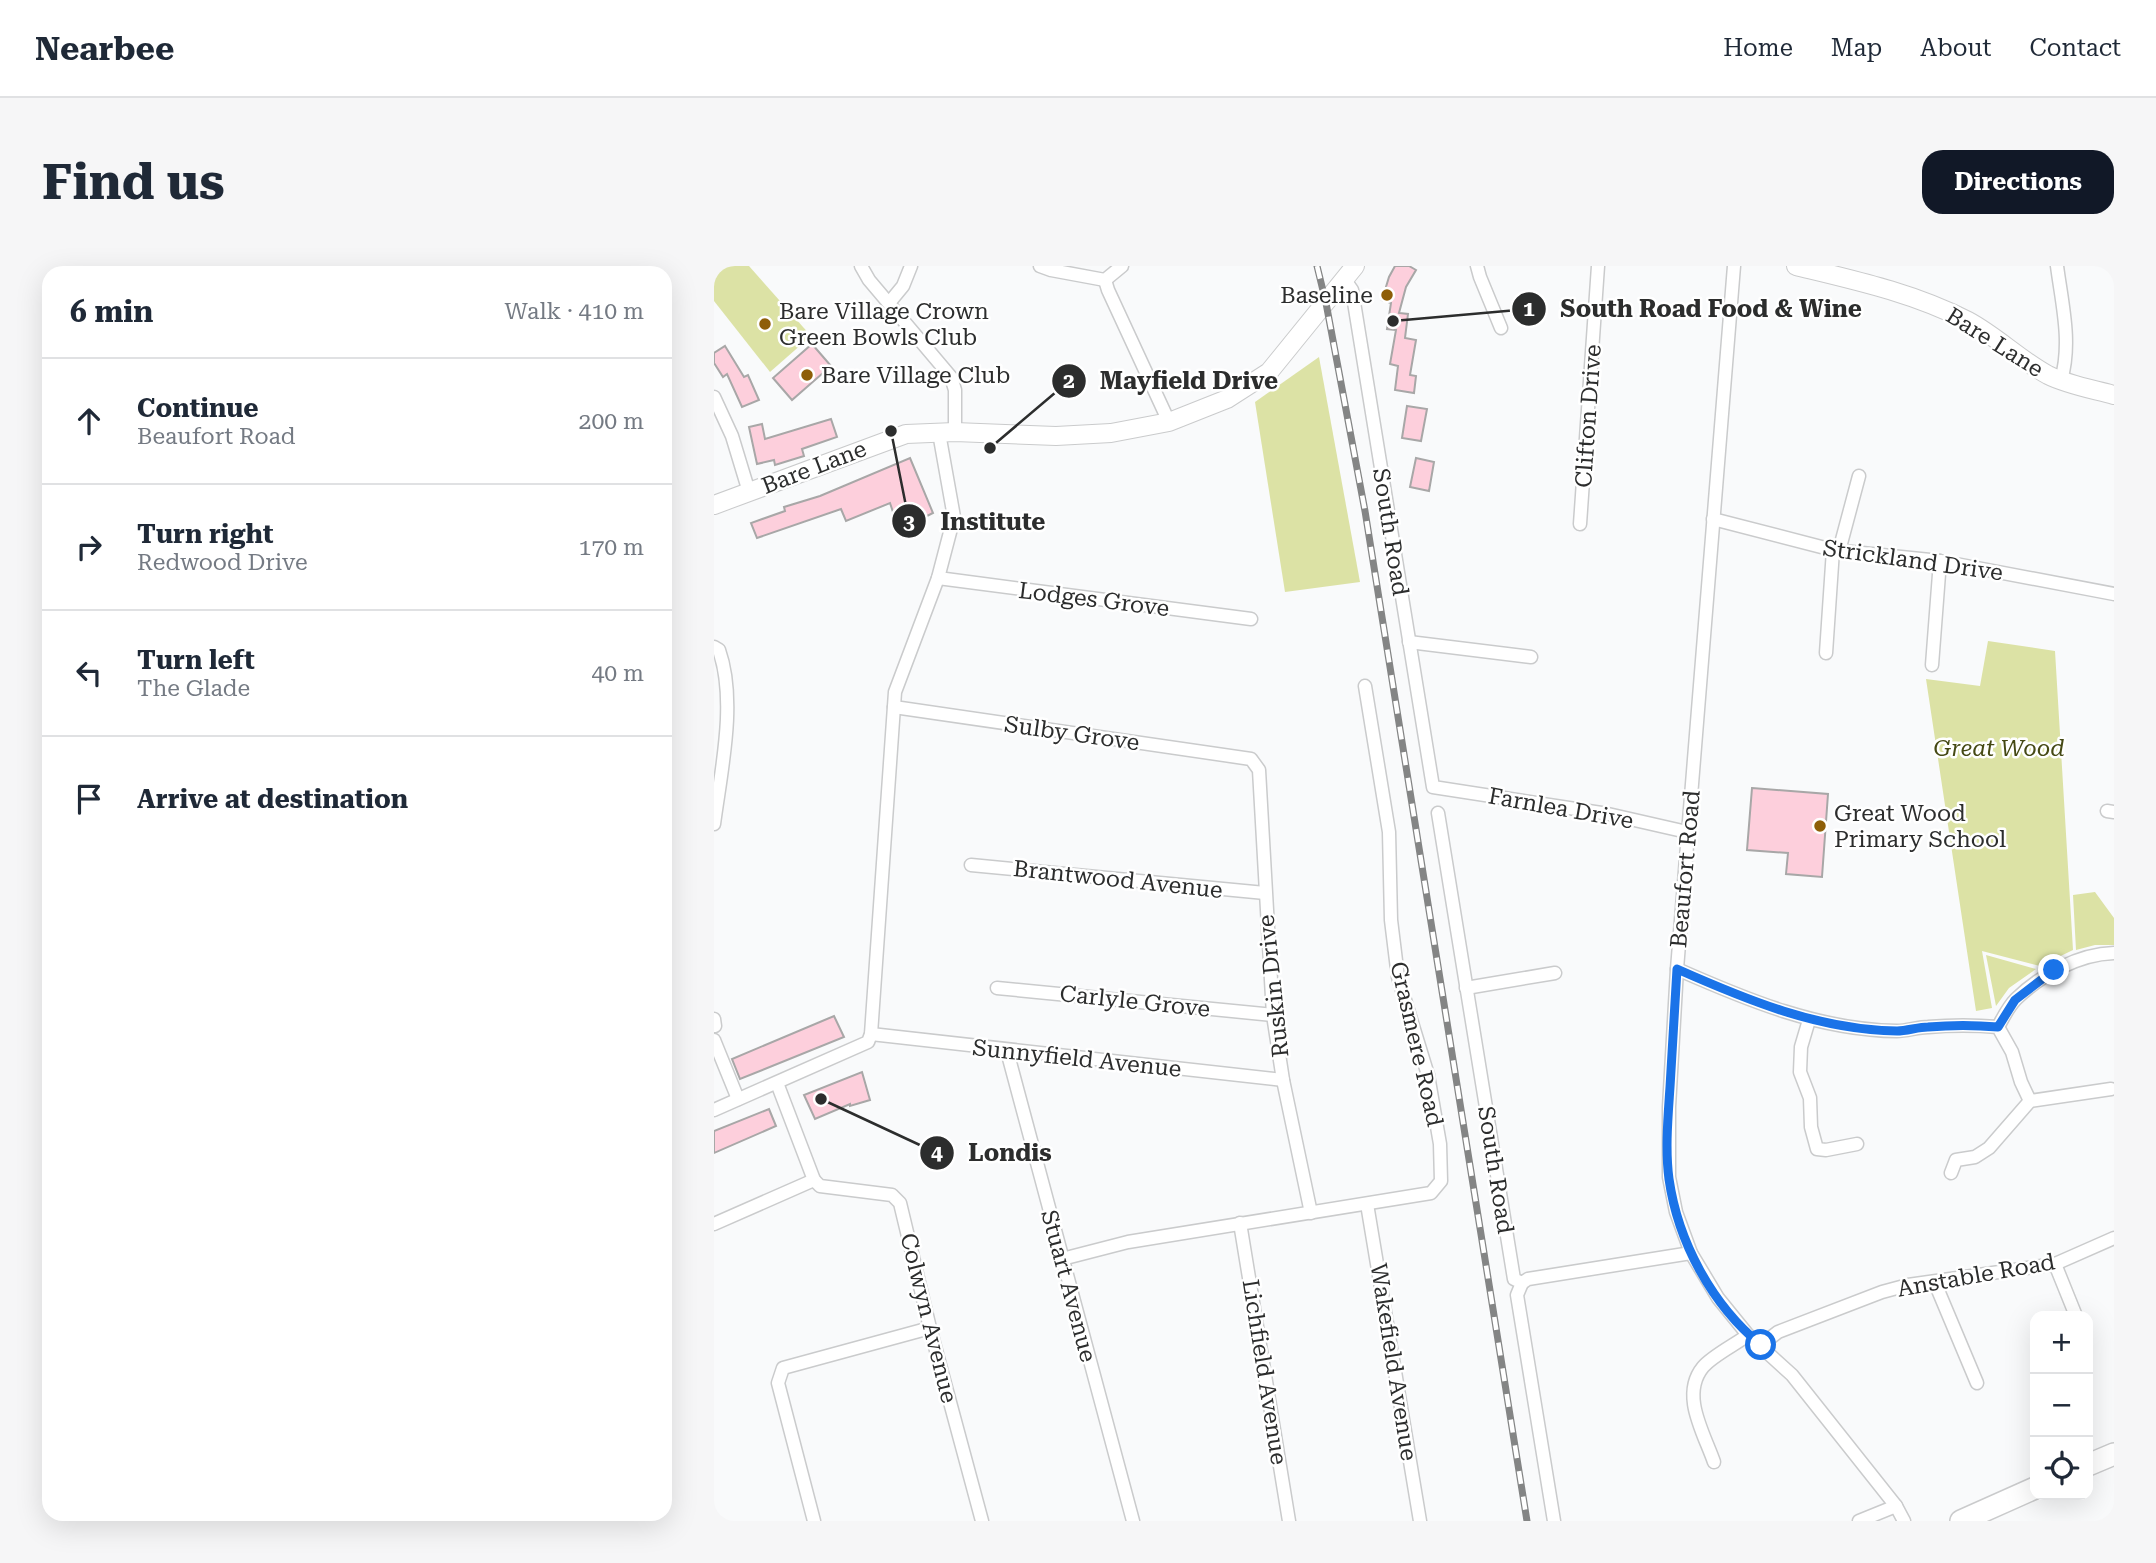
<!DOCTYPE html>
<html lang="en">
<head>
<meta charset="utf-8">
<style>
	:root { --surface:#fff; --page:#f6f6f7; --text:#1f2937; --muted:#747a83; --line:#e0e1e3; --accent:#111827 }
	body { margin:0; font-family:"Roboto Serif",serif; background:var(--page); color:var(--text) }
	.controls { position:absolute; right:21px; bottom:21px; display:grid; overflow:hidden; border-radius:14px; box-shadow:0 7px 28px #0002 }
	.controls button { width:63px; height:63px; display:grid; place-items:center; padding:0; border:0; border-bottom:2px solid var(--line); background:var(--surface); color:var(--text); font:35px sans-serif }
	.stop { position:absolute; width:21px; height:21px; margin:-16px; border:5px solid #1a73e8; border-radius:50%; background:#fff }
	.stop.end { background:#1a73e8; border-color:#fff; box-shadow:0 2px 7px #0008 }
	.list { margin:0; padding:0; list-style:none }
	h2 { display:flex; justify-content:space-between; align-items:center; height:91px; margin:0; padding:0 28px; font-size:30px }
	h2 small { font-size:23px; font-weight:400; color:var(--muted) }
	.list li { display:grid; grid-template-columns:46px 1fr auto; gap:21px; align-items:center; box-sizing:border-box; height:126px; padding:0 28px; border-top:2px solid var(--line) }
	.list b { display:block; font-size:26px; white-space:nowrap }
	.list p { margin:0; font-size:23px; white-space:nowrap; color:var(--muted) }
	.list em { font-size:23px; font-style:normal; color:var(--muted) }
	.icon { flex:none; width:38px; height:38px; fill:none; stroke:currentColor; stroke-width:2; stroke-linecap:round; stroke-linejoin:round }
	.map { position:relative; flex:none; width:1400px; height:1255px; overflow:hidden; border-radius:21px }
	header { display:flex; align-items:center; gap:42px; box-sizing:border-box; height:98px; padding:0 35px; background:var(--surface); border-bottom:2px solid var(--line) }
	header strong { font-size:33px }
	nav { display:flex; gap:38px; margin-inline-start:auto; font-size:24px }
	.intro { display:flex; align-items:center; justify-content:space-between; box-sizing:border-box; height:168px; padding:0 42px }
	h1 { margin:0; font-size:49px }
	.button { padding:18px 32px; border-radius:21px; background:var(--accent); color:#fff; font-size:24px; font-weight:700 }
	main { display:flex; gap:42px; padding:0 42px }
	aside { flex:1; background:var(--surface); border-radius:21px; box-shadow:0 7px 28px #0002 }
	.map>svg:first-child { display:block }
	.green { fill:#dce2a5 }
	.building { fill:#fdcfdc; stroke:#a8a7a7; stroke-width:2 }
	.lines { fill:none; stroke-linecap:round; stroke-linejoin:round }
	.minor-casing { stroke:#cacbcc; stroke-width:15 }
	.secondary-casing { stroke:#cacbcc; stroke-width:20 }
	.primary-casing { stroke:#cacbcc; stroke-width:24 }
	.minor { stroke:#fff; stroke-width:12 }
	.secondary { stroke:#fff; stroke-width:18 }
	.primary { stroke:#fff; stroke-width:21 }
	.rail-casing { stroke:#848585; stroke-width:7 }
	.rail { stroke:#fff; stroke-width:4.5; stroke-dasharray:13; stroke-linecap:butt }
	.route { stroke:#1a73e8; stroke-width:9 }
	.poi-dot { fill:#8e5e08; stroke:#fff; stroke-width:2.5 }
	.labels { text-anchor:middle; stroke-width:5; stroke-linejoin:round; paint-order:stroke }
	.poi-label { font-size:23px; fill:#2c2d2d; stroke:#fff; text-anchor:start }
	.street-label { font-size:23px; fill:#2c2d2d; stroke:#fff }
	.park-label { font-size:23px; font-style:italic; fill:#454914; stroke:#fff }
	.leader { fill:none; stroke:#2c2d2d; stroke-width:2.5 }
	.callout-dot { fill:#2c2d2d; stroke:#fff; stroke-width:2.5 }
	.mark-label { font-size:21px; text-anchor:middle; font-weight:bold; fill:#fff }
	.callout-label { font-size:24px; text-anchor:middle; font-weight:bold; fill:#2c2d2d; stroke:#fff; stroke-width:5; stroke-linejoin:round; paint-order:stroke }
</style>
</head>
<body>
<header>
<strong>Nearbee</strong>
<nav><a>Home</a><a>Map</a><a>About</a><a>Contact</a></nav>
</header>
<div class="intro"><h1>Find us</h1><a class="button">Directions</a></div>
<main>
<aside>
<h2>6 min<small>Walk · 410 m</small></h2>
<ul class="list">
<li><svg class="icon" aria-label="ahead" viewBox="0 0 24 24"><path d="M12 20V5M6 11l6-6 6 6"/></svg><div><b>Continue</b><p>Beaufort Road</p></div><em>200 m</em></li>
<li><svg class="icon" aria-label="right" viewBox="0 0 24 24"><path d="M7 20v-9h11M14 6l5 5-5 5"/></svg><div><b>Turn right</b><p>Redwood Drive</p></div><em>170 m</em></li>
<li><svg class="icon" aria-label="left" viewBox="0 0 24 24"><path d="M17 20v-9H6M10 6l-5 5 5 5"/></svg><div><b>Turn left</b><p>The Glade</p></div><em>40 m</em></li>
<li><svg class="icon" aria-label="arrive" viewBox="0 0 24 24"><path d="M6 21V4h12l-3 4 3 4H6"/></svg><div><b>Arrive at destination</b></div></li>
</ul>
</aside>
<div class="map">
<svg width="1400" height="1255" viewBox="0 0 1400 1255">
	<rect width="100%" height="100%" fill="#f9fafb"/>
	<g class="green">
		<polygon points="0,0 35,0 97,70 56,106 0,35"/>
		<polygon points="605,91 646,316 571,326 541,136"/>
		<polygon points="1274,375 1341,385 1359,684 1326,700 1268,685 1278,742 1262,745 1212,413 1266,420"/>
		<polygon points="1381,626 1400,652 1400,679 1381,679 1362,684 1359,629"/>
		<polygon points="1272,689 1322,703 1295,722 1282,740"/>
	</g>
	<g class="building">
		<polygon points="681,0 695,0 702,4 692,21 685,47 694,48 691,72 702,74 696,109 702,110 700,127 681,124 684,100 676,98 682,64 673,63 677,37 668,34 675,11"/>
		<polygon points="98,78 117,100 78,134 59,112"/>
		<polygon points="11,80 30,111 34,109 45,134 28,141 13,108 9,111 0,97 0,87"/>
		<polygon points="693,140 713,143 707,175 688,172"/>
		<polygon points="117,153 123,171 88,183 90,190 61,199 60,194 43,198 35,161 48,158 51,173"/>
		<polygon points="196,192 219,247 185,264 176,237 132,255 127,243 43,272 37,257 71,245 70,241 106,230"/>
		<polygon points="702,192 720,196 715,225 696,221"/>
		<polygon points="1038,522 1114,528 1108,611 1072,608 1074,587 1033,584"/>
		<polygon points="120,750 130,771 26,813 18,793"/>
		<polygon points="148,806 156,834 136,840 136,838 101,853 90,829"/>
		<polygon points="55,843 62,860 0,887 0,865"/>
	</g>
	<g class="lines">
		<g class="minor-casing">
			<g id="minor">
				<polyline points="147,0 155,14 237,111 241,124 241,166"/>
				<polyline points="326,0 337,4 391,14 408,0"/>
				<polyline points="763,0 766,11 787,62"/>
				<polyline points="1020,0 963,703 955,841 955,911 962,946 977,987 1004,1032 1034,1069 1078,1109 1182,1240 1190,1255"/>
				<path d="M1343,0C1348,38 1358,77 1347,114"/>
				<polyline points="391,14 394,24 455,156"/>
				<polyline points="631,14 638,24 719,521 894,548 973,566"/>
				<polyline points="175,37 189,20 197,0"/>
				<polyline points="0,131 18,170 35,226"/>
				<polyline points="999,253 1119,284 1226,295 1400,328"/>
				<polyline points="866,258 884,0"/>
				<polyline points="1125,285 1145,210"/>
				<polyline points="224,312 537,353"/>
				<polyline points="695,376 817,391"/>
				<path d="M0,381L5,384C23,435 7,505 0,558"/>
				<polyline points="1112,387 1119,284"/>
				<polyline points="1218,399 1226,295"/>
				<polyline points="180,441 537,493 545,504 559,749 569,814 597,947"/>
				<polyline points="1393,545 1400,546"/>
				<polyline points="724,547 800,1013 808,1017 803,1029 840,1255"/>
				<polyline points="257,599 551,627"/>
				<path d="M963,703C1033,734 1105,764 1183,765C1193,765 1204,761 1214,761C1237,759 1261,759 1284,761L1298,786L1307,816L1316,835"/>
				<polyline points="283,722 559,749"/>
				<polyline points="752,722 841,707"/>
				<polyline points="0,753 1,760"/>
				<polyline points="1095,754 1087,781 1086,806 1096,832 1097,861 1103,883 1112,884 1143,878"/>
				<path d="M1284,761C1289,752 1294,741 1302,733C1327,709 1364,688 1400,687"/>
				<polyline points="157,768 569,814"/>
				<polyline points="0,774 24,833"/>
				<polyline points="293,785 419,1255"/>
				<polyline points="63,817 100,914"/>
				<polyline points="0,844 154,776 157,768 181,426 224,312 240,251 225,167"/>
				<polyline points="1237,907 1242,894 1261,891 1275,882 1316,835 1397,823"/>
				<polyline points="100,914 106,920 178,929 186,937 216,1062 268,1255"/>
				<polyline points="653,938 706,1255"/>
				<polyline points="526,957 575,1255"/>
				<polyline points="0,958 100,914"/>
				<polyline points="348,993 414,976 717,927 727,915 726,878 714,809 684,711 677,654 675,566 651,420"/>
				<polyline points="1341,998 1362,1050"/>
				<polyline points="808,1017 814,1013 977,987"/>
				<polyline points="1221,1017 1263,1117"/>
				<polyline points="1047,1079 1064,1066 1168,1026 1194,1019 1341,998 1400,972"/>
				<path d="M1000,1196C990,1167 966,1129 989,1101C998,1090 1022,1078 1034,1069"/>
				<polyline points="100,1255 64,1117 69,1102 216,1062"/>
				<polyline points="1145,1255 1182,1240"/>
			</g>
		</g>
		<g class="secondary-casing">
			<g id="secondary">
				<path d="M1082,0C1140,14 1200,27 1254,55C1282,70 1306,94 1334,109C1354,119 1378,123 1400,129"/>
				<polyline points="0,239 192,168 241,166 342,170 397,167 455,156 513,133 555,106 641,0"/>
			</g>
		</g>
		<g class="primary-casing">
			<g id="primary">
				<polyline points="1374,1199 1400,1188"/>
				<polyline points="1247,1255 1321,1222"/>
			</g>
		</g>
		<use href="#minor" class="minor"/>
		<use href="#secondary" class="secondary"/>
		<use href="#primary" class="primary"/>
		<g class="rail-casing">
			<polyline id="rail" points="603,0 612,37 651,245 813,1255"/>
		</g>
		<use href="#rail" class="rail"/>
	</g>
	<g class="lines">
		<path class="route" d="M1047,1079C998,1039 964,976 955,913C951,883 954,851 956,821C958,782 961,742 963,703C1033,734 1105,764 1183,765C1193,765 1204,761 1214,761C1237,759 1261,759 1284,761L1301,734L1340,704"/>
	</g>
	<g class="poi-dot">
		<circle cx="673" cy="29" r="7"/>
		<circle cx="51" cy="58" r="7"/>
		<circle cx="93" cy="109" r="7"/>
		<circle cx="1106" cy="560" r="7"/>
	</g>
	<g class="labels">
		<g class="poi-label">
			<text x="659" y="37" text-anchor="end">Baseline</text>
			<text x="65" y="53">Bare Village Crown<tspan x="65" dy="26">Green Bowls Club</tspan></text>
			<text x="107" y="117">Bare Village Club</text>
			<text x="1120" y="555">Great Wood<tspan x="1120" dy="26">Primary School</tspan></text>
		</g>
		<g class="street-label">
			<text transform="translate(1281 76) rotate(32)" y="8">Bare Lane</text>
			<text transform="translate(874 150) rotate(-86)" y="8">Clifton Drive</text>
			<text transform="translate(100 201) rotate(-21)" y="8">Bare Lane</text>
			<text transform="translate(677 266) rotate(81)" y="8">South Road</text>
			<text transform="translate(1199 294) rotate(8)" y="8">Strickland Drive</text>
			<text transform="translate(380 333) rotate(7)" y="8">Lodges Grove</text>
			<text transform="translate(358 467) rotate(8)" y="8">Sulby Grove</text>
			<text transform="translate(847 542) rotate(10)" y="8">Farnlea Drive</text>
			<text transform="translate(971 603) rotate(-85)" y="8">Beaufort Road</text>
			<text transform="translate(404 613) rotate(6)" y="8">Brantwood Avenue</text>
			<text transform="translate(559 720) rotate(-96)" y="8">Ruskin Drive</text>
			<text transform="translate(421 735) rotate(6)" y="8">Carlyle Grove</text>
			<text transform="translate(703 778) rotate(77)" y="8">Grasmere Road</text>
			<text transform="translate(363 792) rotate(6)" y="8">Sunnyfield Avenue</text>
			<text transform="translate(782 904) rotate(81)" y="8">South Road</text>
			<text transform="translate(1262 1009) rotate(-10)" y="8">Anstable Road</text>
			<text transform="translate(355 1020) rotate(75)" y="8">Stuart Avenue</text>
			<text transform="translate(215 1052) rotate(76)" y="8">Colwyn Avenue</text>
			<text transform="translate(680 1096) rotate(81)" y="8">Wakefield Avenue</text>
			<text transform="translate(551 1106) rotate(81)" y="8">Lichfield Avenue</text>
		</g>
		<g class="park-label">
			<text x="1285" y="490">Great Wood</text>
		</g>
	</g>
	<path class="leader" d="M679 55L815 43M276 182L355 115M177 165L195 255M107 833L223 887"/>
	<g class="callout-dot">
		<circle cx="679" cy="55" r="7"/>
		<circle cx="276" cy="182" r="7"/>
		<circle cx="177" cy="165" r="7"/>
		<circle cx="107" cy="833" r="7"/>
		<circle cx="815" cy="43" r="18"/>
		<circle cx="355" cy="115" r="18"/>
		<circle cx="195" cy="255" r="18"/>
		<circle cx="223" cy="887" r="18"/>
	</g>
	<g class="mark-label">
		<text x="815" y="50">1</text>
		<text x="355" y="122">2</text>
		<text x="195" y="263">3</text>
		<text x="223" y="894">4</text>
	</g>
	<g class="callout-label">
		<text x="997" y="51">South Road Food &amp; Wine</text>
		<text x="475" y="123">Mayfield Drive</text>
		<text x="279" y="264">Institute</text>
		<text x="296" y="895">Londis</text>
	</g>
</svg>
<div class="controls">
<button>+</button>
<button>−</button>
<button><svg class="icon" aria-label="locate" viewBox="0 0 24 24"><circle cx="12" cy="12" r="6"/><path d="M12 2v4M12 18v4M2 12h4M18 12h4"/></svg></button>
</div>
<div class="stop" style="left:1047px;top:1079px"></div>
<div class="stop end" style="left:1340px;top:704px"></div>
</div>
</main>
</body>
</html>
